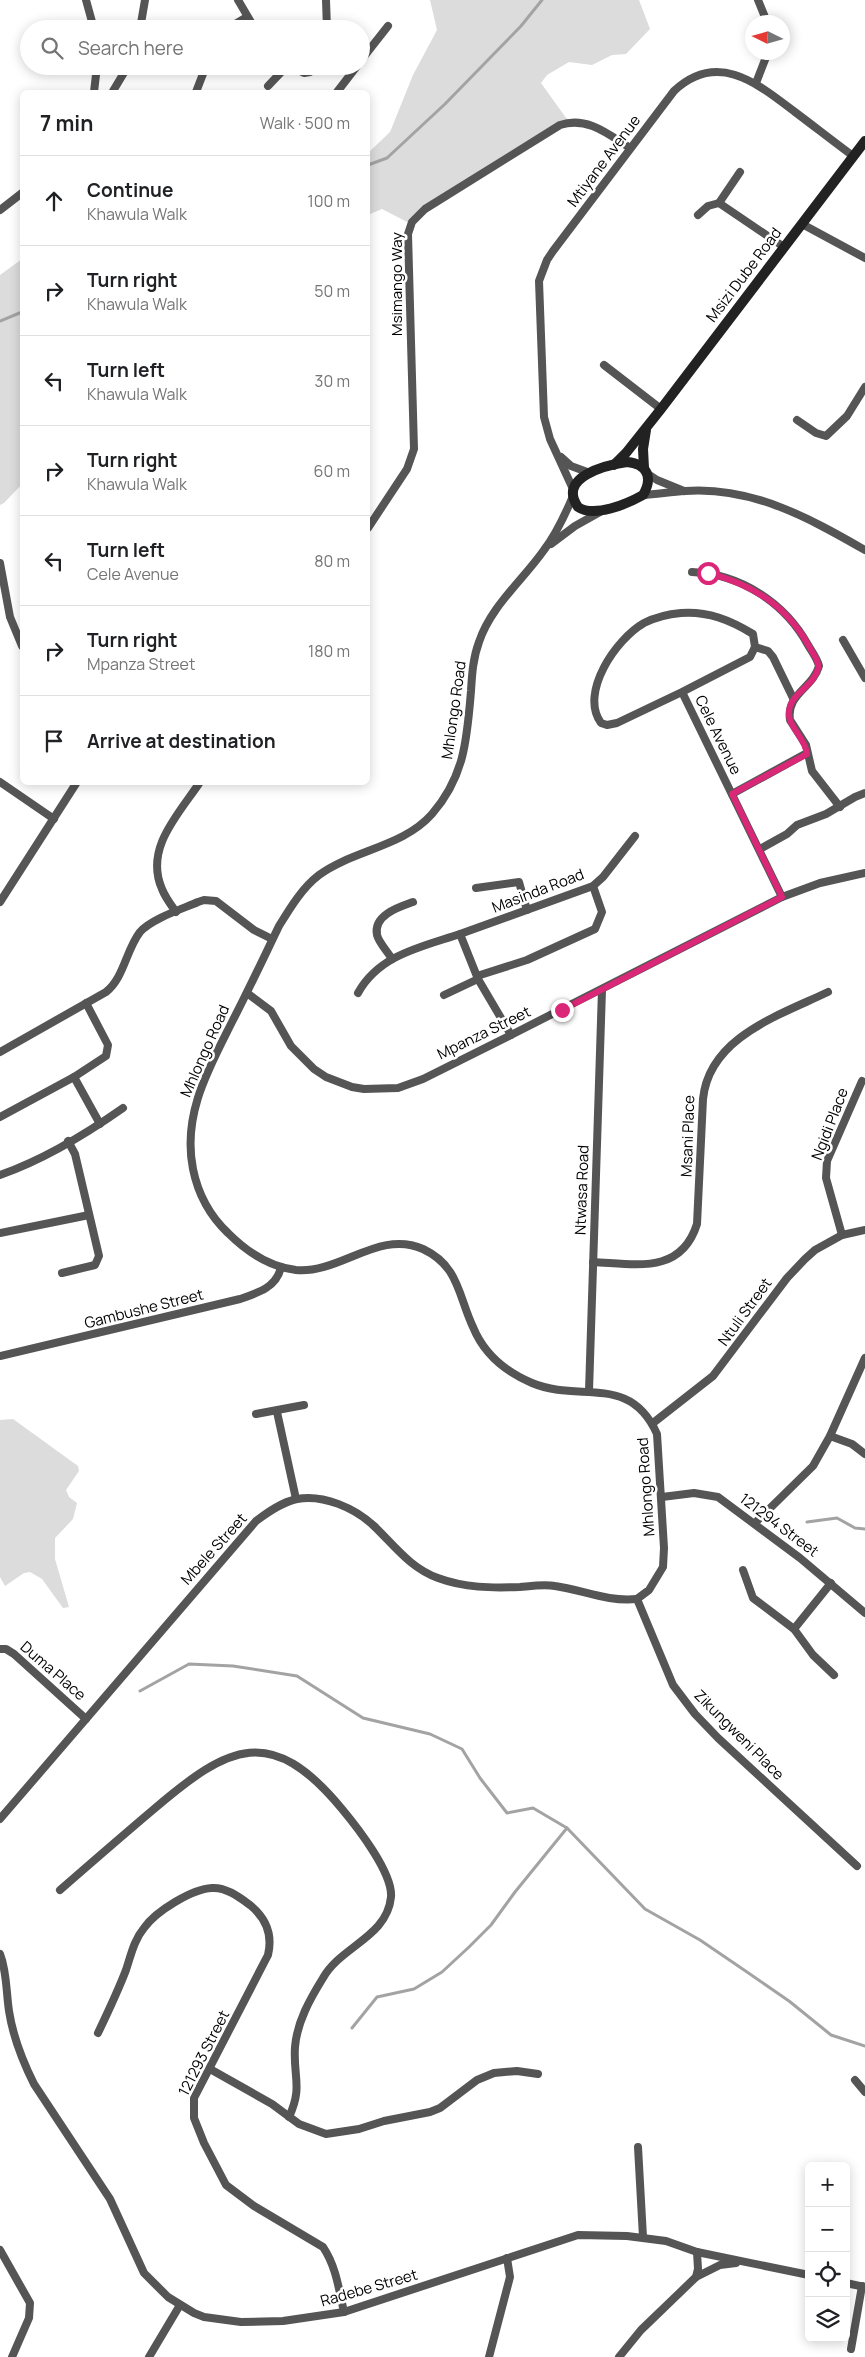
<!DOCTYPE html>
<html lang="en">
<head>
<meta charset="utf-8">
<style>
	:root { --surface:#fff; --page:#f2f2f2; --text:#202124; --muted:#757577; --line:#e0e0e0 }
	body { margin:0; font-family:Manrope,sans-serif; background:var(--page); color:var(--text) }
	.controls { position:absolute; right:15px; bottom:15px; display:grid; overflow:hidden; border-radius:8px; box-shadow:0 2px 12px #0003 }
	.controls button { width:45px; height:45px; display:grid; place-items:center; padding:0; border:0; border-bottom:1px solid var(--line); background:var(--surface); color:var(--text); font:25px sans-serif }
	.compass { position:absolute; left:745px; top:15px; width:45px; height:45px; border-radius:50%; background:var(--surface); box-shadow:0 2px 12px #0003; rotate:275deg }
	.stop { position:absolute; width:15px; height:15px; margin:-11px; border:4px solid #db2777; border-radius:50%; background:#fff }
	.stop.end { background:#db2777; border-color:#fff; box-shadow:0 1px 5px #0008 }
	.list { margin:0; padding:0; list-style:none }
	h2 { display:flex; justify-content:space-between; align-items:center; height:65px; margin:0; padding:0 20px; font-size:21px }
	h2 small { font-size:16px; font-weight:400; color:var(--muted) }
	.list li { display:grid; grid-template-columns:32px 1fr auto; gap:15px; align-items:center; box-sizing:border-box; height:90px; padding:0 20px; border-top:1px solid var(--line) }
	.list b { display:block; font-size:19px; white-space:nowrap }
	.list p { margin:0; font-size:16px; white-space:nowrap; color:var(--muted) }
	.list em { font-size:16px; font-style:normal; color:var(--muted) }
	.icon { flex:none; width:28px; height:28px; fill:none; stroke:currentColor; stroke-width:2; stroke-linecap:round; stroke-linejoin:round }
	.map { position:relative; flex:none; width:865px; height:2357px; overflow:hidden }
	.search { position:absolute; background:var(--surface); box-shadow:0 2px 12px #0003; left:20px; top:20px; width:350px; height:55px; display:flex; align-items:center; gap:12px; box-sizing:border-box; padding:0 18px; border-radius:28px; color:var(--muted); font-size:19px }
	.panel { position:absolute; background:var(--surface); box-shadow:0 2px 12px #0003; left:20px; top:90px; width:350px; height:695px; border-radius:8px }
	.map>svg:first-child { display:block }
	.green { fill:#dcdcdc }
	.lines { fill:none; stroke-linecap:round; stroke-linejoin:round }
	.stream { stroke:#a3a3a3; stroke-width:3 }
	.street { stroke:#555; stroke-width:8 }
	.secondary { stroke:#222; stroke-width:10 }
	.route { stroke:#db2777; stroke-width:6 }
	.labels { text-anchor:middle; stroke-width:5; stroke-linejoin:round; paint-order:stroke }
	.street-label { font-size:15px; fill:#000; stroke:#fff }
</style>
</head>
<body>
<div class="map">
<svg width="865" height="2357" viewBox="0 0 865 2357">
	<rect width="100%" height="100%" fill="#fff"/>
	<g class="green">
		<polygon points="430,0 639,0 650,29 626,54 612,55 592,65 569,62 547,75 541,83 569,122 456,189 411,224 382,209 368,215 368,153 390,132 413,75 437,30"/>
		<polygon points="22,259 22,484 4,503 0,505 0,275"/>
		<polygon points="13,1419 78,1466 79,1471 66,1490 69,1497 77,1503 73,1519 55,1538 55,1559 69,1607 63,1608 42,1579 30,1572 24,1573 5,1586 0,1577 0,1420"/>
	</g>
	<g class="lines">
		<g class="stream">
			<polyline points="368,165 387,158 445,104 521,26 542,0"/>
			<polyline points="0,321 22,312"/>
			<polyline points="807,1522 837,1518 855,1528 865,1529"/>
			<polyline points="140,1691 189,1664 233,1666 297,1676 363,1718 430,1734 462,1749 480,1778 507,1813 533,1808 567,1828 645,1909 700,1940 747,1972 789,2001 831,2035 865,2046"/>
			<polyline points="352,2028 377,1997 414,1989 442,1972 469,1947 491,1925 515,1892 567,1828"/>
		</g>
		<g class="street">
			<polyline points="86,0 94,29"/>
			<polyline points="238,0 255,29"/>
			<polyline points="326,0 327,29"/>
			<polyline points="758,0 767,22"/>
			<polyline points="140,29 145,0"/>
			<polyline points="227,29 247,17"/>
			<polyline points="362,59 388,26"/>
			<polyline points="290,66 304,73 310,72 314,66"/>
			<polyline points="756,83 768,52"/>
			<polyline points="268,86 287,66"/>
			<polyline points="113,91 128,66"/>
			<polyline points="94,92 97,66"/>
			<polyline points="196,92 206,66"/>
			<polyline points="337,92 357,66"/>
			<polyline points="719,203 784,247"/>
			<polyline points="0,210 22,193"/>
			<polyline points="698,215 708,206 719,203 740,172"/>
			<polyline points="802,224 865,258"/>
			<polyline points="604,365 661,409"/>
			<polyline points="797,420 816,433 826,436 847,416 865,387"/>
			<polyline points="561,457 571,466 590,473"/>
			<polyline points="648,474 657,480 684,491"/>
			<path d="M573,489L550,439L544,417L539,281L547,260L553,251L674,91C718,50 758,84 795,112C815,127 834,142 853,156"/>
			<path d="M643,495C657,494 671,492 685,491C752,486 809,518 865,550"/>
			<path d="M573,496C565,515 557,533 544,550C523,580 491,606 479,642C473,658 472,674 471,691C467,738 465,776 432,814C403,847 353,850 319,875C302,888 290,908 279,926C264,957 249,989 233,1020C209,1068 182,1114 193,1169C198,1194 209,1215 228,1233C246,1251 270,1267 296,1270C340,1274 379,1229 423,1249C459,1266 458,1295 473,1327C484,1354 506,1372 532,1383C580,1403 630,1373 657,1434L664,1548L663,1567L649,1590L637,1599"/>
			<path d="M368,528L407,469L414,449L408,234L412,222L425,209L560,125C587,116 608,134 630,148"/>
			<polyline points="551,544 575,526 600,512"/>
			<polyline points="0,563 10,617 22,646"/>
			<path d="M692,572C741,574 785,603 808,645C812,652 817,658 819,666C813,688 786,694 790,720L806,745L812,771L840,807"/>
			<polyline points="843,640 865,678"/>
			<polyline points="755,647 768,651 773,657 793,698"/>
			<path d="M682,692L617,723L607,725L601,723C579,693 616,639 644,623C654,618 669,614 681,613C708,611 730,620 753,634L755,647L750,657L682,692L782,897"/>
			<polyline points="0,782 54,819"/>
			<polyline points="732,794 807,753"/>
			<polyline points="760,849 787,834 797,825 826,814 855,797 865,793"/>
			<polyline points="476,888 519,882 527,910"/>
			<polyline points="0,902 77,782"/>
			<path d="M176,912C171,905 165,897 162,889C144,848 179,814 200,782"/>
			<polyline points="460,934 593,886 603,877 635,836"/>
			<path d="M392,959C388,952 379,943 377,935C373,915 399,907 413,902"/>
			<polyline points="477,976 527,960 595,929 602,912 593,886"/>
			<polyline points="247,993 271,1011 291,1046 314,1069 326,1077 352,1087 364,1089 398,1088 423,1079 511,1035 782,897 820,883 865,873"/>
			<path d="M358,993C379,955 421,947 460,934L478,979L511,1035"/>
			<polyline points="444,995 478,979"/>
			<path d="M0,1052L106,992C124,978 126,950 140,932C151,919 182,909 198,902L204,900L216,901L254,930L272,939"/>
			<polyline points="74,1077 100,1124"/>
			<polyline points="0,1117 74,1077 106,1056 108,1045 86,1003"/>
			<path d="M0,1175C43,1160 86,1134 123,1108"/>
			<polyline points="0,1233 89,1215"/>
			<polyline points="842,1235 826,1178 827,1161 862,1081"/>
			<path d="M593,1262C635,1264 681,1275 697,1224L703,1099C709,1037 780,1015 828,992"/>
			<polyline points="62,1273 95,1265 99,1256 75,1154 68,1141"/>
			<path d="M0,1356L240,1299C258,1293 277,1287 281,1267"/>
			<polyline points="589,1391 602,990"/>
			<polyline points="277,1412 296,1499"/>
			<polyline points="256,1414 304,1405"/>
			<polyline points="653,1423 713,1376 787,1278 805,1259 815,1250 842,1235 865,1230"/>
			<polyline points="830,1436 852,1444 865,1454"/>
			<polyline points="662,1497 694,1493 718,1497 800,1558 865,1613"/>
			<polyline points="755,1523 813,1466 830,1436 865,1358"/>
			<polyline points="743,1570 753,1598 794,1629 813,1655 834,1675"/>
			<polyline points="637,1599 673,1685 695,1714 718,1738 857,1866"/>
			<polyline points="794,1629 831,1583"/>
			<polyline points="0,1649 6,1649 14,1654 86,1719"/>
			<path d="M0,1819L256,1521C268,1512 282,1502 297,1499C323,1494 355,1508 374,1526C394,1545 410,1568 438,1578C465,1588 491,1588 520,1587C531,1586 544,1584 555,1586C583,1590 607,1602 637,1599"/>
			<path d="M60,1890C91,1863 122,1836 154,1809C229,1745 271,1723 342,1809C357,1827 393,1873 391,1897C387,1937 341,1946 323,1978C310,1999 297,2022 295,2047C293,2077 303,2087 289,2117"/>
			<path d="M0,1954C7,1972 6,1991 9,2011C13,2037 22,2060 34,2084L110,2199L144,2273L168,2297L194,2313L204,2317L241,2322L283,2321L344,2312L578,2235L627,2236L666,2241L697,2252L809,2275"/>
			<path d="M98,2033C108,2012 118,1991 126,1970C131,1955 134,1940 144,1928C156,1911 192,1889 212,1888C226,1887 239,1897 250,1905C266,1918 273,1934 268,1955L194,2098V2118L204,2143L226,2185L254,2206L323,2247C336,2266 339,2290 344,2312"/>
			<polyline points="210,2069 272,2104 299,2124 326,2134 359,2129 384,2121 430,2112 440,2108 477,2080 494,2073 517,2071 538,2074"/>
			<polyline points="855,2080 865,2092"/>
			<polyline points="638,2147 643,2237"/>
			<polyline points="0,2250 30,2303 29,2318 12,2357"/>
			<polyline points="696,2277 720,2265 736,2263"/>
			<polyline points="846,2283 865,2287"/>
			<polyline points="851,2349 862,2286"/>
			<polyline points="149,2357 180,2305"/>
			<polyline points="489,2357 510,2277 507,2258"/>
			<polyline points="619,2357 641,2330 696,2277 698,2269 697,2252"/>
		</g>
		<g class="secondary">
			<path d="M627,462C648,464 653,478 643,495C627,504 594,518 578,507C557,477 606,465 627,462Z"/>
			<polyline points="614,465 626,453 661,409 865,141"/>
			<polyline points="644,468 643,449 646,430"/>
		</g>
	</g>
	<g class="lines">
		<path class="route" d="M562,1010L782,897L732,794L807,754C805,738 790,728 789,716C787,694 812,689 818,669C820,662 813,654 810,648C787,606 754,585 708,573"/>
	</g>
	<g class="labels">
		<g class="street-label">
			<text transform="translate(604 161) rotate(-53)" y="5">Mtiyane Avenue</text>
			<text transform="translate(744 275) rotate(-53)" y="5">Msizi Dube Road</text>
			<text transform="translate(397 284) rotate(-90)" y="5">Msimango Way</text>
			<text transform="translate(454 710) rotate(-82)" y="5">Mhlongo Road</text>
			<text transform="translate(718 735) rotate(64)" y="5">Cele Avenue</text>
			<text transform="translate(538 891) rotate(-21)" y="5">Masinda Road</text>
			<text transform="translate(484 1033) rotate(-26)" y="5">Mpanza Street</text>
			<text transform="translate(205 1051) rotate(-66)" y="5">Mhlongo Road</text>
			<text transform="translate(830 1124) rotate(-69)" y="5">Ngidi Place</text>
			<text transform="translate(688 1136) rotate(-88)" y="5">Msani Place</text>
			<text transform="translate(582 1190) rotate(-88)" y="5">Ntwasa Road</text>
			<text transform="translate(144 1309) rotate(-14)" y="5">Gambushe Street</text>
			<text transform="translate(745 1312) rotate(-54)" y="5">Ntuli Street</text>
			<text transform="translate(646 1487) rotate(-94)" y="5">Mhlongo Road</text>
			<text transform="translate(779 1525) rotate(37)" y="5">121294 Street</text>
			<text transform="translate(214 1549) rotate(-48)" y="5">Mbele Street</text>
			<text transform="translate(53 1671) rotate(41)" y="5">Duma Place</text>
			<text transform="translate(739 1735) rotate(45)" y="5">Zikungweni Place</text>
			<text transform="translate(204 2053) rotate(-63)" y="5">121293 Street</text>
			<text transform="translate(369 2288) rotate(-16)" y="5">Radebe Street</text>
		</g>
	</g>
</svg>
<div class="controls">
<button>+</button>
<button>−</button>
<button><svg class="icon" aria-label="locate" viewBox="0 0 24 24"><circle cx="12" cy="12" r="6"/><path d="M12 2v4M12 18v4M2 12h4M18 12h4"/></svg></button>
<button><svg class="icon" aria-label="layers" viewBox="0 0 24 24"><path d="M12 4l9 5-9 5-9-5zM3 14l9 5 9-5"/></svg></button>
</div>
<svg class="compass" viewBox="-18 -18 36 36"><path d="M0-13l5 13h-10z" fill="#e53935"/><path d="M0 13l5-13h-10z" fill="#757577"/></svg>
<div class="stop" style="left:708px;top:573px"></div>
<div class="stop end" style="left:562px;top:1010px"></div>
<div class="search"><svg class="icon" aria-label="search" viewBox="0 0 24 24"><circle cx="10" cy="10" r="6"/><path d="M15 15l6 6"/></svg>Search here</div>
<section class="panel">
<h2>7 min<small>Walk · 500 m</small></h2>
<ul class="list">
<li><svg class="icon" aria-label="ahead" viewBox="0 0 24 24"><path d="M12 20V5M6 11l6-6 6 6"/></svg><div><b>Continue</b><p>Khawula Walk</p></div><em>100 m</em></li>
<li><svg class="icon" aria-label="right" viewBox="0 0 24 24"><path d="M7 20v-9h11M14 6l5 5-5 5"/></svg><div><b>Turn right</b><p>Khawula Walk</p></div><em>50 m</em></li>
<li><svg class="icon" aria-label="left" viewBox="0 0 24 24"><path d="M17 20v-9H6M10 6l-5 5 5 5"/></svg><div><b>Turn left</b><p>Khawula Walk</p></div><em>30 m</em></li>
<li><svg class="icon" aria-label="right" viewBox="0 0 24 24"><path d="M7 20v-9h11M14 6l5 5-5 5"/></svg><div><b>Turn right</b><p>Khawula Walk</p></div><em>60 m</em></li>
<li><svg class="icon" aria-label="left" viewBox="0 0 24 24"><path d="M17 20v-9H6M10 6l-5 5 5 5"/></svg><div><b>Turn left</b><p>Cele Avenue</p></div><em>80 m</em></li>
<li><svg class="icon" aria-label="right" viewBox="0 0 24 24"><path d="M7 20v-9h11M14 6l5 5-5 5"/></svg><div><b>Turn right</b><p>Mpanza Street</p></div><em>180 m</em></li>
<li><svg class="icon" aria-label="arrive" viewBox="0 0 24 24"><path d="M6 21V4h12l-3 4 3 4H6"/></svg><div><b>Arrive at destination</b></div></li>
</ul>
</section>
</div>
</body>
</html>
